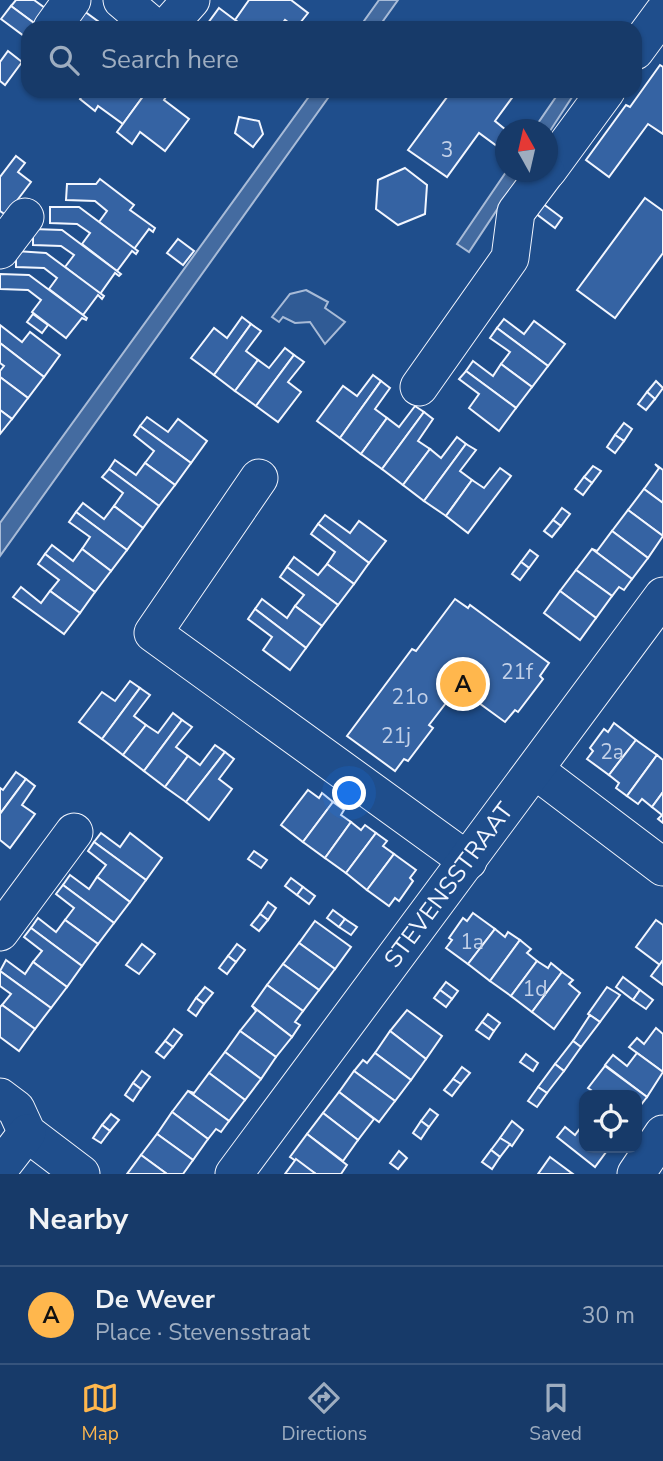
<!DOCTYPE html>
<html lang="en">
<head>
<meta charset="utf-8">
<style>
	:root { --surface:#173a69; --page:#244571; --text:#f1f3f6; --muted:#9eadc0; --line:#36547d; --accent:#ffb74d }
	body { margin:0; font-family:"Nunito Sans",sans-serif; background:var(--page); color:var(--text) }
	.controls { position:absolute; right:21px; bottom:21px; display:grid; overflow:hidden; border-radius:14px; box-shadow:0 2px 5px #0004 }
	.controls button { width:63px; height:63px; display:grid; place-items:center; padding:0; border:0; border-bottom:2px solid var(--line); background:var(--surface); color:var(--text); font:35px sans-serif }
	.compass { position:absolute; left:495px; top:119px; width:63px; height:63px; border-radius:50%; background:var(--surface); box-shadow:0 2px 5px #0004; rotate:352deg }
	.you { position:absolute; left:350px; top:794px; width:24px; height:24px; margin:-18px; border:5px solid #fff; border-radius:50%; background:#1a73e8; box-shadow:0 0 0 10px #1a73e833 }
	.badge { display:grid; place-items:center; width:46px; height:46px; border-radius:50%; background:var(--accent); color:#111; font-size:23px; font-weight:700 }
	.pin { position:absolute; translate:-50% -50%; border:4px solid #fff; box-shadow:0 2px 7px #0006 }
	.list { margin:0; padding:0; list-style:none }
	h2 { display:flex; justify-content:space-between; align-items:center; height:91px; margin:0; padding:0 28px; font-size:30px }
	h2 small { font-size:23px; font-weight:400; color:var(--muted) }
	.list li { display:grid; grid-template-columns:46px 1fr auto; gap:21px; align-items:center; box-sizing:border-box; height:98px; padding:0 28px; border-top:2px solid var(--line) }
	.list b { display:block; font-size:26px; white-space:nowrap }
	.list p { margin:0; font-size:23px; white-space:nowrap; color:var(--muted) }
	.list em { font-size:23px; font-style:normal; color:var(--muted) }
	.icon { flex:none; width:38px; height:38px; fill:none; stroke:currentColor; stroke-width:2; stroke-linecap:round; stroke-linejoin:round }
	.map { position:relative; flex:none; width:663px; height:1174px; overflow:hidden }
	.search { position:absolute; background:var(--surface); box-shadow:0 2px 5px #0004; left:21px; right:21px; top:21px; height:77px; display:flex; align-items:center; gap:18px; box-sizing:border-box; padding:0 24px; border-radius:21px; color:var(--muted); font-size:26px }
	.sheet { height:189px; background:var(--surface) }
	nav { display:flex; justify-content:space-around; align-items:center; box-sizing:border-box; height:98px; border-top:2px solid var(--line); background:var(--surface); font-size:19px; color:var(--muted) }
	nav a { display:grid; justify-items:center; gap:4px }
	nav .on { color:var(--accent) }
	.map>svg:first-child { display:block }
	.built { fill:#305b95; stroke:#a8bbd7; stroke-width:2 }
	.water { fill:#446ba0; stroke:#a8bbd7; stroke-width:2 }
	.building { fill:#3563a3; stroke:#f2f6ff; stroke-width:2 }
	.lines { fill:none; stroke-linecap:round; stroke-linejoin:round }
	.minor-casing { stroke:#f2f6ff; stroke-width:39 }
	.minor { stroke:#1f4e8c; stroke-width:37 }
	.labels { text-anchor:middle; stroke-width:5; stroke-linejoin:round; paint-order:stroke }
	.number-label { font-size:21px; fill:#c3d1e8 }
	.street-label { font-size:24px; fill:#f2f6ff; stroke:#1f4e8c }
</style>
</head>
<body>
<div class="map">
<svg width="663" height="1174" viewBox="0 0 663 1174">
	<rect width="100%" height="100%" fill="#1f4e8c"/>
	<polygon class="built" points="306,290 328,302 325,308 345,322 325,344 310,322 295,323 283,317 279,322 272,317 290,294"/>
	<g class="water">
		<polygon points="379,0 398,0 378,28 359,28"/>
		<polygon points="313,91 333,91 0,556 0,523"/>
		<polygon points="560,91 576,91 548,134 548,130 534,129"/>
		<polygon points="506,172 522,172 469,252 457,244"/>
	</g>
	<g class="building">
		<polygon points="16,0 34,0 45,8 34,23 11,6"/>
		<polygon points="249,0 291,0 308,13 296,28 285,20 279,28 246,28 235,20"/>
		<polygon points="11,6 34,23 24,36 1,19"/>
		<polygon points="219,8 235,20 246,28 215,28 208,23"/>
		<polygon points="84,11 99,22 94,28 71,28"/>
		<polygon points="8,51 22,62 5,85 0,81 0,62"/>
		<polygon points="660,65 663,67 663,134 648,124 609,177 586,160 626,105 630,107"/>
		<polygon points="86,91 147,91 123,124 98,106 95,111 80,99"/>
		<polygon points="147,91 170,91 164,100 189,119 165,151 140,132 132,144 117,132"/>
		<polygon points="446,91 517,91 495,121 506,130 505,152 479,133 447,177 408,150 447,97 444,94"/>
		<polygon points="239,117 259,121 263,134 253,147 235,133"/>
		<polygon points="16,156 25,163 18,172 31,182 6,215 0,211 0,177"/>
		<polygon points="405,168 427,185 425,214 398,225 376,209 378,180"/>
		<polygon points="100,179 134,205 130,210 155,228 153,232 149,229 134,249 99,222 107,211 95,201 66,200 67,184 96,184"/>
		<polygon points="645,198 663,211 663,253 615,318 577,290"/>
		<polygon points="542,203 562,218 555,228 535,213"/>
		<polygon points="50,207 79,207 138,251 136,254 132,251 117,271 82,244 90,233 77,224 50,223"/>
		<polygon points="33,229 62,230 121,274 119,276 115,273 100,294 65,267 74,255 61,246 33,245"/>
		<polygon points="178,239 194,251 183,265 167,253"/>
		<polygon points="16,251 46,253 104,296 102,299 98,295 83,315 49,289 57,278 44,268 16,267"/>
		<polygon points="0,274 29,275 87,318 86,320 82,318 66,338 32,312 41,300 28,290 0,289"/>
		<polygon points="33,314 48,325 42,333 27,322"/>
		<polygon points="242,317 251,324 214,375 191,358 214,328 227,338"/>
		<polygon points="504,319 524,334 534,321 565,344 548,366 497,328"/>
		<polygon points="251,324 261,331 246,351 258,360 235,391 214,375"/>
		<polygon points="0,325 22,342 30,332 60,355 44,377 0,343"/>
		<polygon points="497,328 548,366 532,387 501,364 510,352 490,338"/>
		<polygon points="0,343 44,377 28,398 0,377 0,371 4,366 0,363"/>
		<polygon points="285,348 294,355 256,406 235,391 258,360 269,368"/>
		<polygon points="294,355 304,362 288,382 301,392 278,422 256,406"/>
		<polygon points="473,361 493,376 501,364 532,387 516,408 466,371"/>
		<polygon points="466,371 516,408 499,431 469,408 479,394 459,379"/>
		<polygon points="373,375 381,381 340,438 317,421 343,386 357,396"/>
		<polygon points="0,377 28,398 12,419 0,410"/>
		<polygon points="381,381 390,388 375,409 387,418 361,454 340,438"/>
		<polygon points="656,381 663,388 655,399 647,392"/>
		<polygon points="647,392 655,399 646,410 638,404"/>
		<polygon points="415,406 424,412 382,469 361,454 387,418 399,427"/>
		<polygon points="0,410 12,419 0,434"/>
		<polygon points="424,412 433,419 418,441 430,449 403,485 382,469"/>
		<polygon points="147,417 168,432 178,419 207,441 191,463 140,426"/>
		<polygon points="624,423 632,429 624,441 615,435"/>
		<polygon points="140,426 191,463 175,485 145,463 154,451 134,435"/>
		<polygon points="615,435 624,441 615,453 607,447"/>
		<polygon points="457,437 466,444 424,501 403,485 430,449 441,458"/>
		<polygon points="466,444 476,450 460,471 472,480 446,516 424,501"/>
		<polygon points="115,460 136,475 145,463 175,485 159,506 109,469"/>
		<polygon points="655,464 663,470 663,503 644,489 659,468"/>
		<polygon points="593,466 601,471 592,483 584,477"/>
		<polygon points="500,468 511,476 468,533 446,516 472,480 484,488"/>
		<polygon points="109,469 159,506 143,528 114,506 123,493 102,477"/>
		<polygon points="584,477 592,483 583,495 575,489"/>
		<polygon points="644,489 663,503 663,536 628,510"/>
		<polygon points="83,503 104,519 114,506 143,528 127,550 76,512"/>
		<polygon points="562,508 570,514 561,526 553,520"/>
		<polygon points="628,510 663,536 648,558 612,531"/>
		<polygon points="76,512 127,550 111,571 82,549 90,537 69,522"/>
		<polygon points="325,515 350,533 359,521 386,541 369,563 318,524"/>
		<polygon points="553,520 561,526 552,537 544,531"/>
		<polygon points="318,524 369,563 354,584 327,564 335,552 311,534"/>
		<polygon points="612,531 648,558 632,579 592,549 597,551"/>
		<polygon points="52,545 73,561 82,549 111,571 95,592 45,554"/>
		<polygon points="592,549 632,579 624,590 619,587 612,596 576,570"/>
		<polygon points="530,550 538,556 529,568 521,562"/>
		<polygon points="45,554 95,592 80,613 50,591 59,580 38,564"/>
		<polygon points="294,557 318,575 327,564 354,584 338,605 287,567"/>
		<polygon points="521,562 529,568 520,580 512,574"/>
		<polygon points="287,567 338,605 322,626 295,606 304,595 280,577"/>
		<polygon points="576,570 612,596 596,618 560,591"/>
		<polygon points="21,587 41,603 50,591 80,613 64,634 13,597"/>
		<polygon points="560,591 596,618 580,640 544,613"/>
		<polygon points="262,599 287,618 295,606 322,626 306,648 255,609"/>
		<polygon points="455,599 468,608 470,605 549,663 540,676 543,679 518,712 515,710 505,722 461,690 450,705 446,703 429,725 433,728 408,761 404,759 395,771 347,736 412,649 416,651"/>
		<polygon points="255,609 306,648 290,670 263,650 272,637 248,619"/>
		<polygon points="130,681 140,688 102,739 79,722 102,692 115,701"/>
		<polygon points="140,688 150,695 134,716 146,725 123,755 102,739"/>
		<polygon points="173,713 182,720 144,771 123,755 146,725 158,733"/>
		<polygon points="182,720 192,727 176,747 188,756 165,787 144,771"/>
		<polygon points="614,723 636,740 609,775 587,759 593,751 590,748 604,729 608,732"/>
		<polygon points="636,740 657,755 627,796 616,788 619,783 609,775"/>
		<polygon points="215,745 225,752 186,802 165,787 188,756 200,765"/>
		<polygon points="225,752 234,759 219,779 232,789 209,820 186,802"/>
		<polygon points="657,755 663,760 663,792 652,807 642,799 638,804 627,796"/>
		<polygon points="16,772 26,779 0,814 0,788 3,790"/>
		<polygon points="26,779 35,786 22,805 35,814 10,848 0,840 0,814"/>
		<polygon points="308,790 319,798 322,793 333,802 303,842 281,825"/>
		<polygon points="663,792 663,823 658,819 662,815 652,807"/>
		<polygon points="333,802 344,810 341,815 351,822 325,858 303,842"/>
		<polygon points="351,822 361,830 365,825 376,833 346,873 325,858"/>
		<polygon points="101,833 120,847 130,833 162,858 146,880 94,842"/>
		<polygon points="376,833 387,841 383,846 394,854 367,890 346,873"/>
		<polygon points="94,842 146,880 130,902 97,877 106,865 88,851"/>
		<polygon points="254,851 267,860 261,868 248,859"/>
		<polygon points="394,854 416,870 410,878 413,881 399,901 395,898 389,906 367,890"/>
		<polygon points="70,875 89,889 97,877 130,902 114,923 63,885"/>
		<polygon points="291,878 303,887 297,895 285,886"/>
		<polygon points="63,885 114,923 98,944 65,920 74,908 56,894"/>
		<polygon points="303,887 315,896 309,904 297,895"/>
		<polygon points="268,902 276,908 268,920 260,914"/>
		<polygon points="333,910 345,919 339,927 327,918"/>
		<polygon points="473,913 495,929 468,964 446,948 452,940 449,938 463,918 467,921"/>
		<polygon points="260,914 268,920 259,931 251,925"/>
		<polygon points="38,918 56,932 65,920 98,944 82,966 31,928"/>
		<polygon points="345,919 357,927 351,935 339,927"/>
		<polygon points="656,920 663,925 663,960 660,965 636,947"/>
		<polygon points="315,921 351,947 335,969 299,943"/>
		<polygon points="31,928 82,966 67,987 33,962 42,951 24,937"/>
		<polygon points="495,929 505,937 508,932 520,940 490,981 468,964"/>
		<polygon points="520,940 531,949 527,953 537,961 511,996 490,981"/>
		<polygon points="299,943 335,969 319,990 283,964"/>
		<polygon points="142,944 155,954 139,974 126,965"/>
		<polygon points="237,944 245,950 236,962 228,956"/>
		<polygon points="228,956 236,962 227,974 219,968"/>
		<polygon points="6,960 25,974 33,962 67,987 51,1008 0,971"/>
		<polygon points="663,960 663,985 651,976"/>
		<polygon points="537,961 548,968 551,963 562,972 532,1012 511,996"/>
		<polygon points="283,964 319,990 303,1011 267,985"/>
		<polygon points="0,971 51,1008 35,1029 2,1005 11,994 0,986"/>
		<polygon points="562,972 573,980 569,984 580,993 554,1029 532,1012"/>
		<polygon points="623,977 640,990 633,1000 616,987"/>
		<polygon points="446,982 458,991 452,999 440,990"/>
		<polygon points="267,985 303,1011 295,1022 300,1025 292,1037 252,1006"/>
		<polygon points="205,987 213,993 204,1004 196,998"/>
		<polygon points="607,987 620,995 600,1022 588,1014"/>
		<polygon points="440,990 452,999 446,1007 434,998"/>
		<polygon points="640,990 653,1000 646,1009 633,1000"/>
		<polygon points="196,998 204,1004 196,1016 188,1010"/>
		<polygon points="2,1005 35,1029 19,1051 0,1037 0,1007"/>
		<polygon points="252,1006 292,1037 276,1057 240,1031 256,1011"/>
		<polygon points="407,1010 442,1036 426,1059 390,1031"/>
		<polygon points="488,1014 500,1023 494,1031 482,1022"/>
		<polygon points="590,1015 600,1022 581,1047 573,1041"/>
		<polygon points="482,1022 494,1031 489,1039 476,1030"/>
		<polygon points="656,1028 663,1034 663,1072 629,1047 637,1038 644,1044"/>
		<polygon points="174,1029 182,1035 173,1047 165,1041"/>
		<polygon points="240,1031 276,1057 261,1079 225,1052"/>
		<polygon points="390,1031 426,1059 411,1080 375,1053"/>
		<polygon points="165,1041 173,1047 164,1058 156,1052"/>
		<polygon points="573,1041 581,1047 564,1071 555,1064"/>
		<polygon points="225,1052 261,1079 245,1100 209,1073"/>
		<polygon points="375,1053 411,1080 395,1101 354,1071 363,1060 367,1063"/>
		<polygon points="637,1053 663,1072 647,1097 605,1065 613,1055 627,1066"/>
		<polygon points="526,1054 538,1063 533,1071 520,1062"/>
		<polygon points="555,1064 564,1071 547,1093 538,1087"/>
		<polygon points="605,1066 647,1097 637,1110 637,1095 598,1095 588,1088"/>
		<polygon points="462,1067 470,1073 461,1084 453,1079"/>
		<polygon points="142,1071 150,1077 141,1089 133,1083"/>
		<polygon points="354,1071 395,1101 379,1122 339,1092"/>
		<polygon points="209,1073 245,1100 229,1121 188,1091 194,1093"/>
		<polygon points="453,1079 461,1084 452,1096 444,1090"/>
		<polygon points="133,1083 141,1089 133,1101 125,1095"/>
		<polygon points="538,1087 547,1093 537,1107 528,1101"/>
		<polygon points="188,1091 229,1121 221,1132 216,1129 208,1139 172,1112"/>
		<polygon points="339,1092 374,1119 358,1140 323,1113"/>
		<polygon points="430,1109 438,1115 429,1127 421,1121"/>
		<polygon points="172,1112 208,1139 193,1160 157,1134"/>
		<polygon points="323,1113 358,1140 343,1161 307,1134"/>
		<polygon points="111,1114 119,1120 110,1131 102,1125"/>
		<polygon points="421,1121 429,1127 421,1139 413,1133"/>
		<polygon points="512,1121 523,1130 512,1146 500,1138"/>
		<polygon points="584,1123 584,1148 609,1148 595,1167 557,1137 565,1127 575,1135"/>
		<polygon points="102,1125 110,1131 101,1143 93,1138"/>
		<polygon points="157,1134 193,1160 183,1174 167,1174 141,1155"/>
		<polygon points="307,1134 347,1165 341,1174 316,1174 290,1157"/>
		<polygon points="500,1138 510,1144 500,1157 491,1150"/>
		<polygon points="491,1150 500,1157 492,1169 482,1162"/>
		<polygon points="399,1151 407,1158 398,1169 390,1163"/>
		<polygon points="141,1155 167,1174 127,1174"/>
		<polygon points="550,1157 573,1174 538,1174"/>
		<polygon points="296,1159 316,1174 285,1174"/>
	</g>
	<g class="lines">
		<g class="minor-casing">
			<g id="minor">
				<polyline points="122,0 155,28"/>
				<polyline points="52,28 72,0"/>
				<polyline points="166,28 191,0"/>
				<polyline points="635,51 663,13"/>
				<polyline points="548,170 606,91"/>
				<polyline points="0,250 25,217"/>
				<polyline points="419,387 510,258 516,212 546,172"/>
				<polyline points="259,478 153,633 468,861"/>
				<polyline points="535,770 663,867"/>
				<polyline points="0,932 74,832"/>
				<polyline points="0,1097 16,1109 27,1133 81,1174"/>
				<polyline points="0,1168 27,1133"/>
				<path id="s1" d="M234,1174L663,596"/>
				<polyline points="636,1174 663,1134"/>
			</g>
		</g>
		<use href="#minor" class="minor"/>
	</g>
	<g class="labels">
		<g class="number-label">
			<text x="447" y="157">3</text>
			<text x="517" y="679">21f</text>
			<text x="410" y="704">21o</text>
			<text x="396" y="743">21j</text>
			<text x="612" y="759">2a</text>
			<text x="472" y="949">1a</text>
			<text x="535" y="996">1d</text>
		</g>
		<g class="street-label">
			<text dy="8" stroke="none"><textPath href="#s1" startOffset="360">STEVENSSTRAAT</textPath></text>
		</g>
	</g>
</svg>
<div class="controls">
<button><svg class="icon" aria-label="locate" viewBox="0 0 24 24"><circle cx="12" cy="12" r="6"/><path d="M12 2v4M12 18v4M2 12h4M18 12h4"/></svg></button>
</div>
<svg class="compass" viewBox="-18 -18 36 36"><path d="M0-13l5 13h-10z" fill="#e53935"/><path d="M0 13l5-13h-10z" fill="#9eadc0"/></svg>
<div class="you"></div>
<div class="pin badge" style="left:463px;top:684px">A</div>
<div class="search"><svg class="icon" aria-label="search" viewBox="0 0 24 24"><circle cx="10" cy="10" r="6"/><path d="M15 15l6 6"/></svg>Search here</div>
</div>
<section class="sheet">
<h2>Nearby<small></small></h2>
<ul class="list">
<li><span class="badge">A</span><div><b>De Wever</b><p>Place · Stevensstraat</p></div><em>30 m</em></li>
</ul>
</section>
<nav>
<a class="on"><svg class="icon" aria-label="map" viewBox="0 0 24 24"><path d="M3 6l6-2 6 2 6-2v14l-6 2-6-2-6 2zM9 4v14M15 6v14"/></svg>Map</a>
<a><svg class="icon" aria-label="directions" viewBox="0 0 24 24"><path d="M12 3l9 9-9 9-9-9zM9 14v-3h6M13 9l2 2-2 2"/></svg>Directions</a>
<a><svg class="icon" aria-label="saved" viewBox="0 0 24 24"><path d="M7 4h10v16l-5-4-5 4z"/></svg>Saved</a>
</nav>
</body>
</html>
